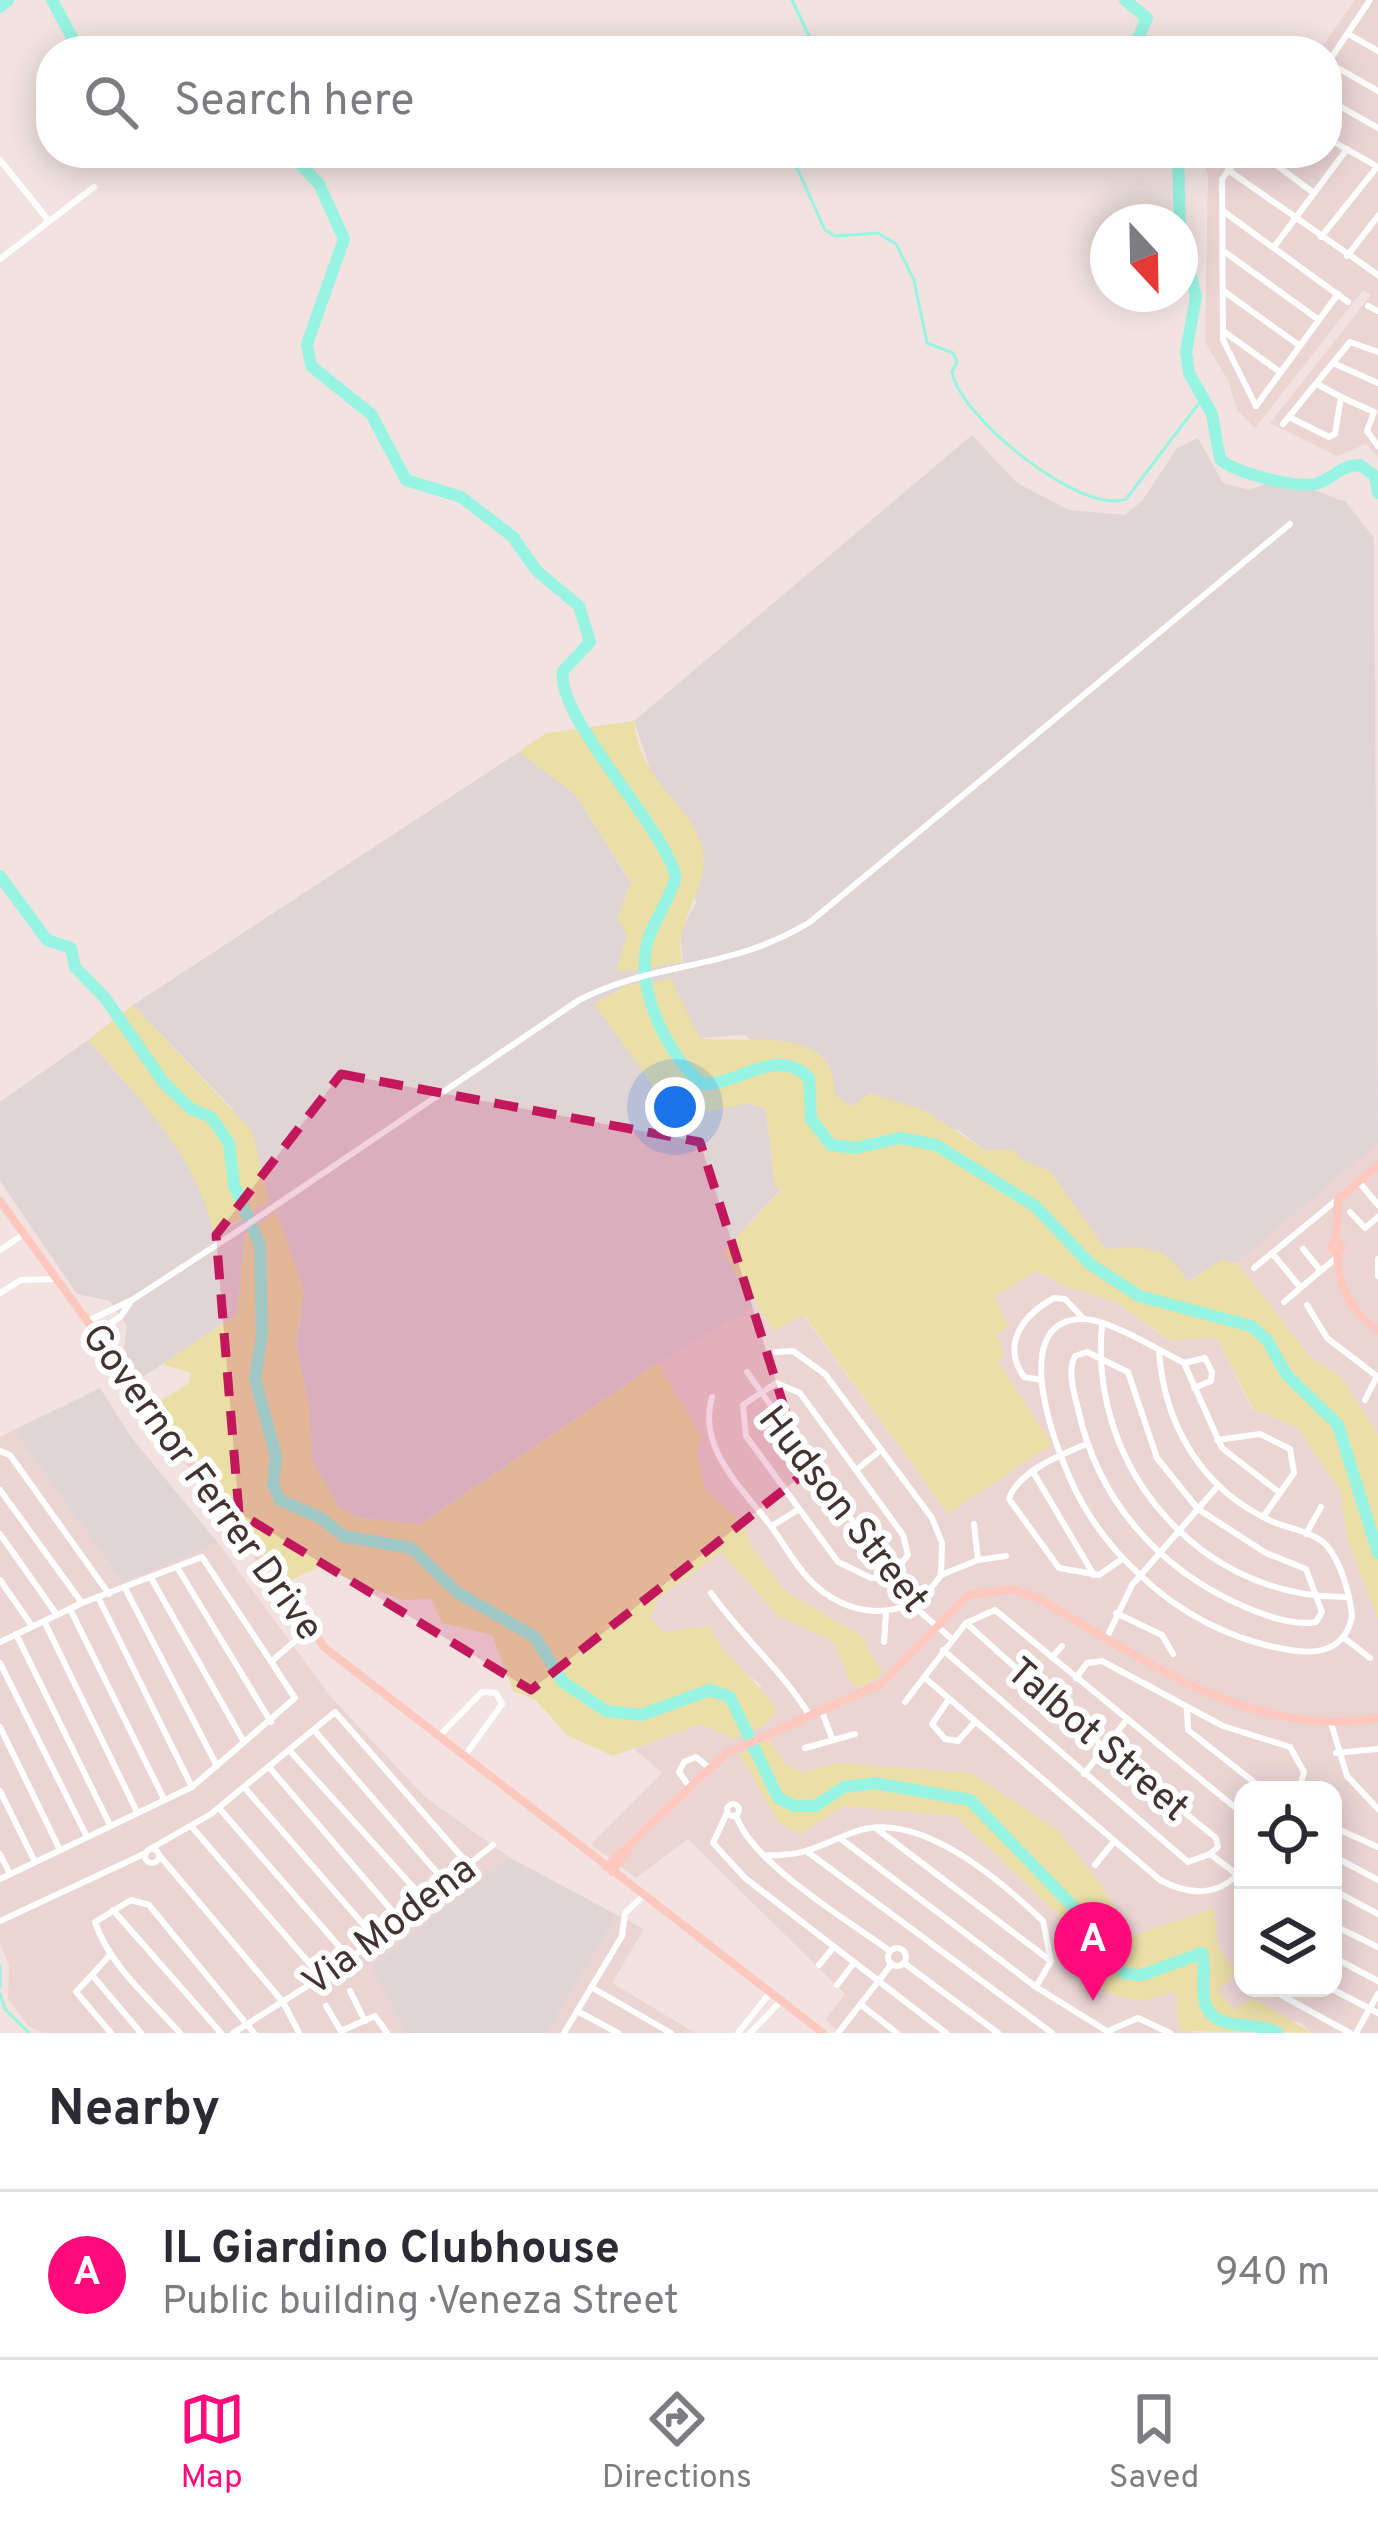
<!DOCTYPE html>
<html lang="en">
<head>
<meta charset="utf-8">
<style>
	:root { --surface:#fff; --page:#f7f7f7; --text:#2b2b33; --muted:#7c7c81; --line:#e1e1e2; --accent:#ff0b7b }
	body { margin:0; font-family:Overpass,sans-serif; background:var(--page); color:var(--text) }
	.controls { position:absolute; right:36px; bottom:36px; display:grid; overflow:hidden; border-radius:24px; box-shadow:0 6px 30px #0003 }
	.controls button { width:108px; height:108px; display:grid; place-items:center; padding:0; border:0; border-bottom:3px solid var(--line); background:var(--surface); color:var(--text); font:60px sans-serif }
	.compass { position:absolute; left:1090px; top:204px; width:108px; height:108px; border-radius:50%; background:var(--surface); box-shadow:0 6px 30px #0003; rotate:158deg }
	.you { position:absolute; left:675px; top:1107px; width:42px; height:42px; margin:-30px; border:9px solid #fff; border-radius:50%; background:#1a73e8; box-shadow:0 0 0 18px #1a73e833 }
	.badge { display:grid; place-items:center; width:78px; height:78px; border-radius:50%; background:var(--accent); color:#fff; font-size:39px; font-weight:700 }
	.pin { position:absolute; translate:-50% -99px; filter:drop-shadow(0 3px 6px #0008) }
	.pin::after { content:''; position:absolute; top:63px; width:42px; height:36px; background:inherit; clip-path:polygon(0 0,100% 0,50% 100%) }
	.list { margin:0; padding:0; list-style:none }
	h2 { display:flex; justify-content:space-between; align-items:center; height:156px; margin:0; padding:0 48px; font-size:51px }
	h2 small { font-size:39px; font-weight:400; color:var(--muted) }
	.list li { display:grid; grid-template-columns:78px 1fr auto; gap:36px; align-items:center; box-sizing:border-box; height:168px; padding:0 48px; border-top:3px solid var(--line) }
	.list b { display:block; font-size:45px; white-space:nowrap }
	.list p { margin:0; font-size:39px; white-space:nowrap; color:var(--muted) }
	.list em { font-size:39px; font-style:normal; color:var(--muted) }
	.icon { flex:none; width:66px; height:66px; fill:none; stroke:currentColor; stroke-width:2; stroke-linecap:round; stroke-linejoin:round }
	.map { position:relative; flex:none; width:1378px; height:2033px; overflow:hidden }
	.search { position:absolute; background:var(--surface); box-shadow:0 6px 30px #0003; left:36px; right:36px; top:36px; height:132px; display:flex; align-items:center; gap:30px; box-sizing:border-box; padding:0 42px; border-radius:48px; color:var(--muted); font-size:45px }
	.sheet { height:324px; background:var(--surface) }
	nav { display:flex; justify-content:space-around; align-items:center; box-sizing:border-box; height:168px; border-top:3px solid var(--line); background:var(--surface); font-size:33px; color:var(--muted) }
	nav a { display:grid; justify-items:center; gap:6px }
	nav .on { color:var(--accent) }
	.map>svg:first-child { display:block }
	.residential { fill:#ead5d3; fill-rule:evenodd }
	.industrial { fill:#e0d4d5 }
	.green { fill:#eadfa7 }
	.lines { fill:none; stroke-linecap:round; stroke-linejoin:round }
	.stream { stroke:#98f4e2; stroke-width:3 }
	.river { stroke:#98f4e2; stroke-width:12 }
	.street { stroke:#fff; stroke-width:6 }
	.secondary { stroke:#ffc8be; stroke-width:8 }
	.marked { fill:#c2185b; fill-opacity:0.2; stroke:#c2185b; stroke-width:9; stroke-dasharray:24 15; stroke-linejoin:round }
	.labels { text-anchor:middle; stroke-width:12; stroke-linejoin:round; paint-order:stroke }
	.street-label { font-size:39px; fill:#433232; stroke:#fff }
</style>
</head>
<body>
<div class="map">
<svg width="1378" height="2033" viewBox="0 0 1378 2033">
	<rect width="100%" height="100%" fill="#f2e3e1"/>
	<g class="residential">
		<polygon points="1355,0 1378,0 1378,457 1366,444 1337,456 1270,423 1371,295 1363,290 1255,428 1237,410 1228,380 1205,342 1208,175 1202,156 1327,153 1327,51 1319,51"/>
		<polygon points="1378,1143 1378,1434 1340,1376 1312,1359 1237,1263"/>
		<path d="M1036,1271L1064,1286L1114,1301L1170,1341L1217,1337L1252,1409L1297,1427L1340,1491L1348,1541L1378,1619V2033H1312L1301,2023L1234,2009L1217,1991L1236,1973L1218,1947L1130,1937L1103,1887L868,1767L836,1763L803,1773L739,1754L844,1806L956,1816L1061,1918L1080,1975L1175,1992L1180,2030L1202,2033H842L825,2020L845,1994L688,1839L636,1878L591,1844L662,1773L634,1749L701,1724L762,1686L723,1655L709,1626L663,1632L649,1617L658,1598L721,1552L778,1616L833,1641L851,1684L862,1688L881,1674L862,1636L786,1592L751,1546L743,1523L705,1489L697,1452L700,1436L658,1363L756,1305L773,1331L803,1315L948,1514L998,1361L993,1296ZM1243,1790H1333V1988H1243Z"/>
		<polygon points="14,1430 121,1581 218,1543 330,1696 425,1797 509,1857 371,1966 405,2033 43,2033 28,2026 8,1998 9,1964 0,1944 0,1437"/>
		<polygon points="617,1915 644,1929 612,1983 695,2033 547,2033"/>
	</g>
	<g class="industrial">
		<polygon points="972,435 1017,483 1069,510 1125,515 1142,501 1177,448 1198,438 1223,483 1249,490 1266,484 1317,491 1346,502 1374,538 1378,1143 1237,1263 1222,1261 1186,1282 1105,1249 1050,1171 985,1150 958,1130 851,1107 744,1035 699,1038 671,979 627,985 595,1005 747,1103 766,1109 775,1187 783,1187 723,1252 756,1305 658,1363 420,1524 359,1518 339,1507 321,1480 312,1460 309,1407 296,1344 301,1317 277,1212 245,1234 237,1314 140,1379 123,1354 127,1326 110,1301 77,1294 0,1181 0,1102 88,1040 166,1129 206,1194 214,1234 237,1223 269,1200 232,1108 133,1005 519,752 575,794 631,883 617,918 627,935 617,971 683,962 680,932 696,903 675,804 655,784 634,721"/>
		<polygon points="100,1388 131,1437 218,1543 122,1582 14,1430"/>
		<polygon points="509,1857 617,1915 547,2033 405,2033 371,1966"/>
	</g>
	<g class="green">
		<path d="M634,721C641,784 686,798 701,844C715,887 669,922 683,962L625,972L616,971L627,935L617,918L631,882L575,794L519,752L546,733Z"/>
		<path d="M671,979L700,1038C743,1045 836,1021 835,1095L851,1106L870,1093L924,1110L985,1150L1014,1149L1020,1159L1050,1171L1105,1249C1142,1245 1169,1245 1187,1282L1222,1260L1237,1263L1312,1359L1340,1376L1378,1434V1619L1348,1541L1340,1491L1297,1427L1253,1409L1217,1337L1171,1341L1114,1301L1064,1286L1037,1271L994,1296L1008,1327L996,1335L1004,1355L998,1362L1052,1444L948,1514L804,1315L773,1331L723,1252L782,1189L775,1188L766,1109L747,1103L677,1119L594,1004L627,985Z"/>
		<path d="M133,1005L252,1131L269,1201L214,1235C197,1155 140,1100 88,1040Z"/>
		<path d="M277,1212L304,1291L296,1344L309,1407L312,1460L339,1507L359,1518L421,1524L658,1363L701,1436L697,1452L705,1489L743,1523L751,1546L786,1592L862,1636L882,1674L861,1688L851,1684L833,1641L778,1616L721,1552L658,1598L650,1618L663,1632L709,1626C726,1661 757,1678 777,1711L763,1726L733,1739L701,1724L613,1756L567,1735L536,1700L513,1691L492,1635L442,1623L431,1599L402,1600L319,1567L283,1584L157,1403L189,1383L191,1373L162,1364L237,1314L245,1234Z"/>
		<polygon points="769,1740 784,1763 803,1773 836,1763 971,1773 1056,1829 1103,1887 1130,1937 1214,1908 1218,1947 1236,1973 1218,1991 1234,2009 1253,1999 1312,2033 1180,2031 1175,1992 1139,2001 1107,1993 1080,1975 1061,1918 956,1816 844,1806 801,1834 779,1823 739,1754"/>
	</g>
	<g class="lines">
		<g class="stream">
			<polyline points="792,0 811,40 805,51"/>
			<path d="M777,153L797,168L825,230L835,236L878,233L896,244L914,280L927,343L953,353L957,362L952,372C959,416 1081,516 1126,499L1203,398"/>
			<polyline points="0,1966 0,1987"/>
			<polyline points="0,1994 5,2009 29,2033"/>
		</g>
		<g class="river">
			<polyline points="52,0 75,43 113,42 135,51"/>
			<polyline points="1125,0 1147,18 1138,38 1139,51"/>
			<polyline points="0,7 8,0"/>
			<path d="M290,153L319,184L344,239L307,344L311,366L371,414L406,480L461,497L512,536L537,571L579,606L590,642L563,671C556,718 661,822 676,877C669,900 657,916 649,937C632,983 667,1057 703,1084C739,1085 777,1045 809,1078L811,1119L831,1145L855,1148L900,1138L936,1145L1035,1206L1090,1264L1139,1296L1251,1326L1267,1340L1286,1374L1338,1425L1378,1553"/>
			<path d="M1178,153L1180,231L1196,296L1186,352L1189,373L1212,414L1220,459C1234,473 1296,488 1315,484C1333,480 1339,465 1360,465L1375,476L1378,493"/>
			<path d="M0,876L47,940L71,948L75,967L105,998L164,1083L191,1109L211,1117L229,1143L234,1185L260,1245L262,1334L255,1379L276,1456L273,1485L280,1500L321,1518L343,1536L411,1548L458,1593L535,1637L563,1682L606,1711L641,1715L710,1690L730,1697L778,1798L795,1806H815L844,1787L875,1783L970,1800L1087,1921L1112,1964L1126,1974L1142,1975L1202,1953C1207,1971 1199,1994 1208,2010C1220,2031 1259,2021 1278,2033"/>
		</g>
		<g class="street">
			<polyline points="1350,35 1378,51"/>
			<polyline points="1329,63 1378,91"/>
			<polyline points="1327,64 1370,0"/>
			<polyline points="1327,99 1378,128"/>
			<polyline points="1327,138 1378,167"/>
			<polyline points="1254,153 1236,161 1222,179 1223,340 1256,406"/>
			<polyline points="1260,153 1314,193"/>
			<polyline points="0,160 49,221"/>
			<polyline points="1228,170 1378,275"/>
			<polyline points="1223,211 1348,302"/>
			<polyline points="1321,237 1377,167"/>
			<polyline points="1274,247 1347,149"/>
			<polyline points="1225,252 1319,320"/>
			<polyline points="1347,256 1378,216"/>
			<polyline points="0,259 94,187"/>
			<polyline points="1225,292 1300,346"/>
			<polyline points="1368,306 1378,311"/>
			<polyline points="1223,331 1280,372"/>
			<polyline points="1333,363 1378,383"/>
			<polyline points="1341,397 1374,412 1367,431 1378,446"/>
			<polyline points="1256,406 1338,294"/>
			<polyline points="1289,417 1329,437 1335,434 1341,397 1317,384"/>
			<polyline points="1283,424 1350,342 1378,352"/>
			<polyline points="1359,1182 1378,1205"/>
			<polyline points="1350,1212 1365,1228 1378,1217"/>
			<polyline points="1303,1249 1320,1270"/>
			<polyline points="0,1250 24,1234"/>
			<polyline points="1272,1253 1300,1287"/>
			<polyline points="1378,1259 1378,1276"/>
			<polyline points="1254,1268 1338,1199"/>
			<polyline points="0,1293 21,1280 56,1279"/>
			<polyline points="1284,1302 1337,1257"/>
			<polyline points="1307,1305 1327,1338 1378,1377"/>
			<path d="M88,1321L132,1300L241,1229L579,1000C657,960 728,972 810,922L1290,524"/>
			<path d="M1102,1325C1088,1469 1202,1600 1348,1597"/>
			<polyline points="96,1333 121,1316 132,1300"/>
			<path d="M1159,1351C1164,1424 1201,1488 1269,1520C1287,1529 1314,1531 1327,1546C1341,1562 1350,1595 1352,1616C1346,1649 1319,1655 1290,1650C1232,1641 1178,1613 1137,1572C1117,1554 1099,1531 1085,1508C1064,1474 999,1319 1083,1319C1108,1319 1161,1351 1184,1363L1222,1448L1280,1493"/>
			<path d="M1087,1352L1128,1372L1157,1458L1198,1509L1266,1553L1306,1569L1322,1612L1316,1622C1293,1626 1266,1616 1245,1607C1159,1570 1098,1501 1078,1409C1074,1392 1067,1372 1075,1356Z"/>
			<polyline points="1184,1363 1205,1358 1212,1372 1211,1381 1194,1388"/>
			<polyline points="747,1372 912,1605 952,1639"/>
			<path d="M1041,1380L1024,1377C1001,1344 1023,1315 1054,1298L1065,1299L1084,1319"/>
			<polygon points="776,1383 800,1393 903,1535 908,1555 891,1577 871,1578 838,1562 746,1436 743,1405"/>
			<path d="M712,1397C697,1448 742,1488 770,1525C783,1542 793,1562 808,1578C846,1620 909,1625 941,1575L942,1543L932,1518L825,1374L793,1351L776,1352"/>
			<polyline points="1365,1400 1377,1376"/>
			<polyline points="1217,1440 1260,1434 1290,1449 1294,1473 1263,1517"/>
			<path d="M1087,1444C1062,1454 1017,1472 1009,1499L1059,1568L1099,1575L1122,1559"/>
			<polyline points="0,1451 10,1455 109,1594"/>
			<polyline points="856,1470 881,1450"/>
			<polyline points="1033,1472 1094,1575"/>
			<polyline points="0,1490 82,1603"/>
			<polyline points="974,1524 978,1560"/>
			<polyline points="772,1526 799,1509"/>
			<polyline points="0,1534 57,1615"/>
			<polyline points="1306,1534 1321,1507"/>
			<polyline points="177,1567 271,1722"/>
			<polyline points="941,1575 978,1560 1006,1556"/>
			<polyline points="151,1578 244,1742"/>
			<polyline points="0,1580 32,1626"/>
			<polyline points="125,1588 217,1766"/>
			<path d="M711,1593C742,1637 782,1670 810,1716"/>
			<polyline points="98,1597 192,1787"/>
			<polyline points="70,1609 164,1799"/>
			<polyline points="1116,1613 1162,1635 1173,1654"/>
			<polyline points="44,1621 137,1812"/>
			<polyline points="966,1623 1105,1748 1216,1838 1218,1847 1210,1854"/>
			<polyline points="16,1634 110,1825"/>
			<polyline points="1107,1637 1132,1585 1217,1487"/>
			<polyline points="1343,1637 1370,1658"/>
			<polyline points="0,1642 82,1603 202,1557 295,1698 192,1787 0,1879"/>
			<polyline points="884,1642 886,1613"/>
			<polyline points="943,1650 1188,1862 1210,1854"/>
			<polyline points="1052,1657 1062,1646"/>
			<polyline points="273,1660 308,1630"/>
			<polyline points="0,1663 87,1837"/>
			<path d="M924,1677L1160,1880C1190,1896 1221,1897 1243,1868"/>
			<polyline points="1076,1678 1087,1663 1102,1661 1223,1726 1290,1747 1304,1772 1299,1790"/>
			<polyline points="949,1699 932,1724 945,1739 958,1741 975,1722"/>
			<polyline points="905,1702 966,1623 995,1610 1243,1814"/>
			<polyline points="1187,1710 1188,1730 1264,1790"/>
			<polyline points="822,1712 832,1738"/>
			<polyline points="1331,1723 1347,1776 1378,1809"/>
			<polyline points="0,1727 60,1850"/>
			<polyline points="314,1730 445,1882"/>
			<polyline points="438,1737 482,1692 496,1693 502,1704 464,1757"/>
			<polyline points="805,1748 855,1734"/>
			<polyline points="289,1750 424,1899"/>
			<polyline points="1336,1753 1378,1749"/>
			<polyline points="269,1767 399,1919"/>
			<polyline points="1084,1774 1125,1722"/>
			<polyline points="689,1786 679,1772 684,1762 696,1757 708,1767"/>
			<polyline points="244,1787 375,1938"/>
			<polyline points="0,1791 35,1862"/>
			<circle cx="733" cy="1810" r="6"/>
			<polyline points="219,1808 350,1959"/>
			<polyline points="727,1813 713,1843 745,1878 946,2033"/>
			<path d="M736,1815C751,1863 849,1921 890,1951"/>
			<polyline points="191,1826 322,1978"/>
			<polyline points="1333,1827 1378,1847"/>
			<polyline points="877,1829 1051,1961"/>
			<polyline points="841,1839 1036,1987 1110,2033"/>
			<polyline points="150,1849 211,1814 335,1712 468,1864"/>
			<circle cx="152" cy="1856" r="7"/>
			<polyline points="809,1853 1052,2033"/>
			<polyline points="0,1854 10,1874"/>
			<polyline points="1210,1854 1238,1875"/>
			<polyline points="159,1855 283,2002 299,2033"/>
			<path d="M768,1855C804,1858 825,1842 857,1831C920,1810 1000,1880 1043,1921L1051,1961L1036,1987"/>
			<polyline points="1333,1856 1378,1880"/>
			<polyline points="1095,1865 1112,1844"/>
			<polyline points="1333,1890 1378,1914"/>
			<polyline points="113,1910 221,2033"/>
			<polyline points="0,1921 146,1853"/>
			<polyline points="1333,1925 1378,1947"/>
			<circle cx="897" cy="1957" r="9"/>
			<polyline points="111,1954 76,1992 111,2033"/>
			<polyline points="1333,1957 1378,1981"/>
			<polyline points="904,1963 998,2033"/>
			<polyline points="819,1965 833,1948"/>
			<polyline points="92,1975 141,2033"/>
			<polyline points="837,1985 854,1963"/>
			<polyline points="591,1987 671,2033"/>
			<polyline points="1268,1988 1350,2033"/>
			<polyline points="1330,1988 1378,2013"/>
			<polyline points="350,1991 365,2021"/>
			<polyline points="860,2004 897,2033"/>
			<polyline points="326,2006 341,2031 375,2016 387,2033"/>
			<polyline points="577,2011 618,2033"/>
			<polyline points="1108,2031 1138,2018 1170,2033"/>
			<path d="M180,2033C150,1999 109,1965 95,1922L131,1900L149,1905L254,2033"/>
			<polyline points="233,2033 350,1959 493,1845"/>
			<polyline points="564,2033 622,1936 625,1913 643,1896"/>
			<polyline points="738,2033 769,1994"/>
			<polyline points="750,2033 780,2002"/>
			<polyline points="838,2033 891,1965"/>
			<polyline points="1356,2033 1378,1994"/>
		</g>
		<g class="secondary">
			<polyline points="0,1201 325,1648 823,2033"/>
			<polyline points="1336,1241 1338,1199 1378,1165"/>
			<path d="M1337,1254L1330,1248L1336,1241L1342,1247L1337,1254C1339,1287 1350,1311 1378,1330"/>
			<path d="M787,1726L882,1683L968,1595L1013,1589L1037,1598C1144,1658 1249,1740 1378,1718"/>
			<polyline points="606,1867 725,1754 803,1719"/>
			<polyline points="612,1872 629,1849"/>
		</g>
	</g>
	<path class="marked" d="M341,1074L700,1142L805,1473L531,1690L239,1513L216,1235Z"/>
	<g class="labels">
		<g class="street-label">
			<text transform="translate(204 1481) rotate(54)" y="14">Governor Ferrer Drive</text>
			<text transform="translate(845 1508) rotate(52)" y="14">Hudson Street</text>
			<text transform="translate(1099 1738) rotate(41)" y="14">Talbot Street</text>
			<text transform="translate(388 1924) rotate(-37)" y="14">Via Modena</text>
		</g>
	</g>
</svg>
<div class="controls">
<button><svg class="icon" aria-label="locate" viewBox="0 0 24 24"><circle cx="12" cy="12" r="6"/><path d="M12 2v4M12 18v4M2 12h4M18 12h4"/></svg></button>
<button><svg class="icon" aria-label="layers" viewBox="0 0 24 24"><path d="M12 4l9 5-9 5-9-5zM3 14l9 5 9-5"/></svg></button>
</div>
<svg class="compass" viewBox="-18 -18 36 36"><path d="M0-13l5 13h-10z" fill="#e53935"/><path d="M0 13l5-13h-10z" fill="#7c7c81"/></svg>
<div class="you"></div>
<div class="pin badge" style="left:1093px;top:2001px">A</div>
<div class="search"><svg class="icon" aria-label="search" viewBox="0 0 24 24"><circle cx="10" cy="10" r="6"/><path d="M15 15l6 6"/></svg>Search here</div>
</div>
<section class="sheet">
<h2>Nearby<small></small></h2>
<ul class="list">
<li><span class="badge">A</span><div><b>IL Giardino Clubhouse</b><p>Public building · Veneza Street</p></div><em>940 m</em></li>
</ul>
</section>
<nav>
<a class="on"><svg class="icon" aria-label="map" viewBox="0 0 24 24"><path d="M3 6l6-2 6 2 6-2v14l-6 2-6-2-6 2zM9 4v14M15 6v14"/></svg>Map</a>
<a><svg class="icon" aria-label="directions" viewBox="0 0 24 24"><path d="M12 3l9 9-9 9-9-9zM9 14v-3h6M13 9l2 2-2 2"/></svg>Directions</a>
<a><svg class="icon" aria-label="saved" viewBox="0 0 24 24"><path d="M7 4h10v16l-5-4-5 4z"/></svg>Saved</a>
</nav>
</body>
</html>
